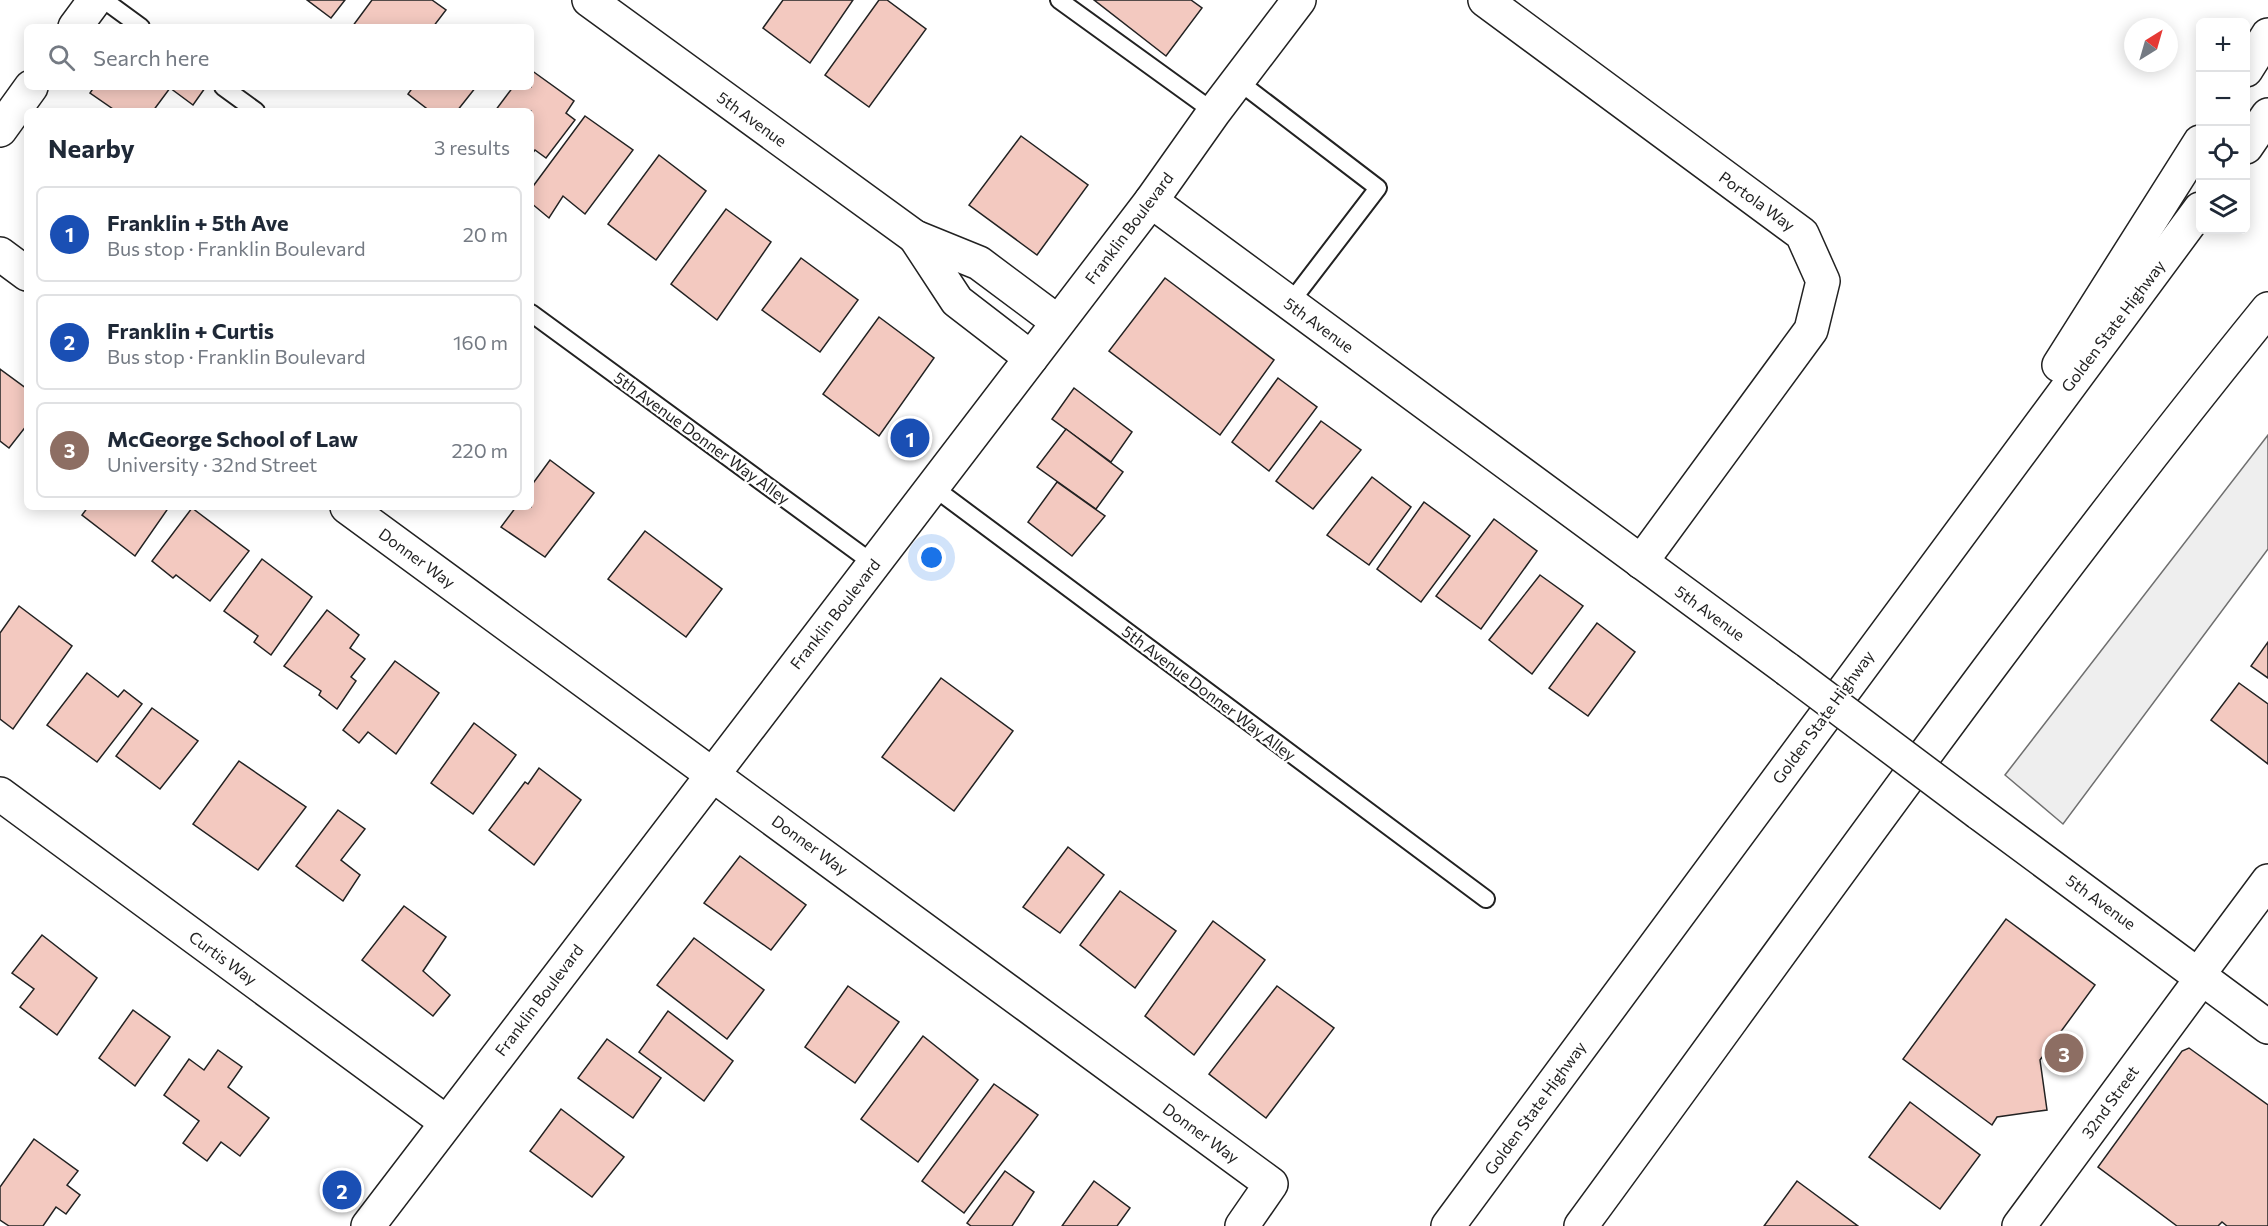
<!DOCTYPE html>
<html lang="en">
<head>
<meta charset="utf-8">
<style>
	:root { --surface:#fff; --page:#f6f6f7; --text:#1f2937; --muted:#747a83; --line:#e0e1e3; --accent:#d93025 }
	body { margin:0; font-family:Commissioner,sans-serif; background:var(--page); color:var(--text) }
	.controls { position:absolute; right:18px; top:18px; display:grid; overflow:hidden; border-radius:9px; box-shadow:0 3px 15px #0003 }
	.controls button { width:54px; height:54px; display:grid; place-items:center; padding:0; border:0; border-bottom:2px solid var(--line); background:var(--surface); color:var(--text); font:30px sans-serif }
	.compass { position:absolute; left:2124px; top:18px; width:54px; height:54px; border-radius:50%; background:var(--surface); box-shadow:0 3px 15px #0003; rotate:37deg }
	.you { position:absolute; left:932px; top:558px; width:21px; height:21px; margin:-15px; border:4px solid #fff; border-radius:50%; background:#1a73e8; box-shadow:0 0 0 9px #1a73e833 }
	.badge { display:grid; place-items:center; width:39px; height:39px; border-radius:50%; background:var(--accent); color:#fff; font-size:20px; font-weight:700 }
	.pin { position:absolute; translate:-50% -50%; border:3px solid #fff; box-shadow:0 2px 6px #0006 }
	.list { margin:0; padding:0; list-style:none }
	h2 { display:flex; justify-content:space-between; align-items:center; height:78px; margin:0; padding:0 24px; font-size:26px }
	h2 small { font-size:20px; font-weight:400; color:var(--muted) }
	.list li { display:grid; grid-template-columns:39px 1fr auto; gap:18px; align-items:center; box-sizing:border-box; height:96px; margin:0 12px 12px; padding:0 12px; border:2px solid var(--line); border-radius:9px }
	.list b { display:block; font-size:22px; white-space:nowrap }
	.list p { margin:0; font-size:20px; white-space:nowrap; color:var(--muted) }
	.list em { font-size:20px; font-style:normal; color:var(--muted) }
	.icon { flex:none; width:33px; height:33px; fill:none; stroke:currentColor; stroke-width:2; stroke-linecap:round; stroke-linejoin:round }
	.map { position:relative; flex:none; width:2268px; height:1226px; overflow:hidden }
	.search { position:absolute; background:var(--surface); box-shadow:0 3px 15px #0003; left:24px; top:24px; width:510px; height:66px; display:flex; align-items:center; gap:15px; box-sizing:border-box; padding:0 21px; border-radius:9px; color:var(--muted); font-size:22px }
	.panel { position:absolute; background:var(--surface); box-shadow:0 3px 15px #0003; left:24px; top:108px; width:510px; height:402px; border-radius:9px }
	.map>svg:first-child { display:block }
	.green { fill:#eee; stroke:#6f6f6f; stroke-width:1.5 }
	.building { fill:#f3c9c0; stroke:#222; stroke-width:1.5 }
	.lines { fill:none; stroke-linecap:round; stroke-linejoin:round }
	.service-casing { stroke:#222; stroke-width:20 }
	.minor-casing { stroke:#222; stroke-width:36 }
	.tertiary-casing { stroke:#222; stroke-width:36 }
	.secondary-casing { stroke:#222; stroke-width:36 }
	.motorway-casing { stroke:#222; stroke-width:36 }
	.service { stroke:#fff; stroke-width:16 }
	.minor { stroke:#fff; stroke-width:33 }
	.tertiary { stroke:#fff; stroke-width:33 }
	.secondary { stroke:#fff; stroke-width:33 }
	.motorway { stroke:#fff; stroke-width:33 }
	.minor-bridge-casing { stroke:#222; stroke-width:36; stroke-linecap:butt }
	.minor-bridge { stroke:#fff; stroke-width:33 }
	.labels { text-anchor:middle; stroke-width:4.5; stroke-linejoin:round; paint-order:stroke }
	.street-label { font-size:16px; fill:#222; stroke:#fff }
</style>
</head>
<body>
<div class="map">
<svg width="2268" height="1226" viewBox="0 0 2268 1226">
	<rect width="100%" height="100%" fill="#fff"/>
	<polygon class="green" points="2268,435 2268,549 2063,824 2005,775"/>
	<g class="building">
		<polygon points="307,0 345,0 331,18"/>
		<polygon points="372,0 432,0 446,10 433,27 352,27"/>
		<polygon points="783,0 853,0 810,63 763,28"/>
		<polygon points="879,0 887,0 926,29 869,107 825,75"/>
		<polygon points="1094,0 1191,0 1202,8 1166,56"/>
		<polygon points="531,70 574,101 566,113 575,120 546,158 535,150 531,155 531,111 495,111 513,87 531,87"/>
		<polygon points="94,87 204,87 205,88 193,105 170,88 153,111 116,111 90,93"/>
		<polygon points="413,87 476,87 457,111 430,111 408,94"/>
		<polygon points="585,116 633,150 585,214 563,196 549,218 531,203 531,189"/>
		<polygon points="1021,136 1088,185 1037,255 969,205"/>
		<polygon points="659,155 706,191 656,260 608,224"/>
		<polygon points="726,209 771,242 717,320 671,284"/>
		<polygon points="801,258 858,300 820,352 762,310"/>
		<polygon points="1165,278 1274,360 1220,435 1109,351"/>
		<polygon points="879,317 934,358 879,436 823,394"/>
		<polygon points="0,369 27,389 27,425 9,448 0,441"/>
		<polygon points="1278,378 1317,407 1269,471 1232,442"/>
		<polygon points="1074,388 1132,432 1111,462 1052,419"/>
		<polygon points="1321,421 1361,450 1313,509 1276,481"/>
		<polygon points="1066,429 1123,472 1096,509 1037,467"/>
		<polygon points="550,460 594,493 545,557 501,527 516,507 531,507 531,486"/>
		<polygon points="1372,477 1411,507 1369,565 1327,535"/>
		<polygon points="1057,482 1105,516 1072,556 1028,522"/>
		<polygon points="1424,502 1470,536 1421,602 1377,569"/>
		<polygon points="88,507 169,507 135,556 82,515"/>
		<polygon points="192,508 249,551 210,601 176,575 173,578 152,561"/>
		<polygon points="1494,519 1537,551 1481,629 1436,596"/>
		<polygon points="645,531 722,589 686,637 608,579"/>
		<polygon points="262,559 312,597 271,655 254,642 258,636 224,611"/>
		<polygon points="1540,575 1583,606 1532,674 1489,640"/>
		<polygon points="19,606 72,646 13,729 0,719 0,633"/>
		<polygon points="327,610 359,635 350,648 365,659 351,677 356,681 337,709 319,695 321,691 284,666"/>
		<polygon points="1597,623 1635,652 1588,716 1549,688"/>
		<polygon points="2268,642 2268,678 2251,666"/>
		<polygon points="395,661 439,693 396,754 368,732 359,743 343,730"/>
		<polygon points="87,673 118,697 124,690 142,704 97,762 47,725"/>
		<polygon points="941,678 1013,731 954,811 882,757"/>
		<polygon points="2239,683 2268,704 2268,764 2211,720"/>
		<polygon points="152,708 198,741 160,789 116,756"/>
		<polygon points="474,723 516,755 473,814 431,783"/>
		<polygon points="239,761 306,807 258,870 193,824"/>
		<polygon points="539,768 581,800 534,865 489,830 525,782 528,784"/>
		<polygon points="338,810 365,829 341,860 360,875 343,901 296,866"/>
		<polygon points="1068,847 1104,875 1060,933 1023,907"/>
		<polygon points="740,856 806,905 771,950 704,903"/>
		<polygon points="1120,891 1176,931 1135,988 1080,945"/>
		<polygon points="404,906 446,937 423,971 450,995 433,1016 362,960"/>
		<polygon points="2006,919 2095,985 2040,1060 2047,1110 1997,1117 1992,1125 1903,1059"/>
		<polygon points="1213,921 1265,960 1194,1055 1145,1016"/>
		<polygon points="42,935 97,978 57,1035 20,1007 34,989 12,973"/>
		<polygon points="694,938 764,990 727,1039 657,985"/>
		<polygon points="848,986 899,1022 855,1083 805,1047"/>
		<polygon points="1277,986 1334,1028 1266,1118 1209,1074"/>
		<polygon points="133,1010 170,1037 135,1086 99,1058"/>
		<polygon points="668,1011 733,1061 704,1101 639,1052"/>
		<polygon points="923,1036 978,1080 918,1162 861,1119"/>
		<polygon points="607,1039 661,1078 633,1118 578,1078"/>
		<polygon points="2189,1048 2268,1105 2268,1226 2227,1226 2222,1222 2218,1226 2177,1226 2098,1167 2182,1051"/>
		<polygon points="218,1050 242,1067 228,1087 269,1118 240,1156 221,1142 207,1161 183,1143 199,1121 164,1095 189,1059 204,1070"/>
		<polygon points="994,1084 1038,1115 964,1213 922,1181"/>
		<polygon points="1910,1102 1980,1155 1940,1209 1869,1157"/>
		<polygon points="561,1109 624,1157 592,1197 530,1151"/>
		<polygon points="34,1139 78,1171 67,1185 80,1195 66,1214 56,1207 43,1226 9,1226 0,1220 0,1187"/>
		<polygon points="1005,1171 1034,1192 1012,1226 971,1226 967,1223"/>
		<polygon points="1094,1181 1130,1208 1117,1226 1062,1226"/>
		<polygon points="1797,1181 1858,1226 1764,1226"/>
	</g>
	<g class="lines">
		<g class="service-casing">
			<g id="service">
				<polyline points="104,0 141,27"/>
				<polyline points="1059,0 1214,112"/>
				<polyline points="1238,81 1378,188 1290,303"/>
				<polyline points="223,87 256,111"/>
				<polyline points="531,313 874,564"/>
				<polyline points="933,487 1486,899"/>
			</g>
		</g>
		<g class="minor-casing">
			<g id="minor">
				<polyline points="1485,0 1802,234 1823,281 1811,330 1641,562"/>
				<polyline points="75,27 95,0"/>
				<polyline points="0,130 31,87"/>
				<polyline points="1151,201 1787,669"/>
				<polyline points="0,254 27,274"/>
				<polyline points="347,507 1271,1184 1242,1226"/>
				<polyline points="0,794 446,1122"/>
				<polyline points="1979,813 2268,1027"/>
				<polyline points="2198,975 2268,881"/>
				<polyline points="2019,1226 2202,978"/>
			</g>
		</g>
		<g class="tertiary-casing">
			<g id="tertiary">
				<polyline points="589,0 915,237 979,263 1058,322"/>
				<polyline points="915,237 957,301 1031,358"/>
			</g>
		</g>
		<g class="secondary-casing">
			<polyline id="secondary" points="368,1226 1151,201 1214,112 1299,0"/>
		</g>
		<g class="motorway-casing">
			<g id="motorway">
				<polyline points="2246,70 2268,35"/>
				<polyline points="2246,147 2268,115"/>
				<polyline points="2059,365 2200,142"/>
				<polyline points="1448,1226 2200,209"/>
				<path d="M1581,1226C1807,918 2027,605 2268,309"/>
			</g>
		</g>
		<use href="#service" class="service"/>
		<use href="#minor" class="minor"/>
		<use href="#tertiary" class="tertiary"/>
		<use href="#secondary" class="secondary"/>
		<use href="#motorway" class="motorway"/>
		<g class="minor-bridge-casing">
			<polyline id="minor-bridge" points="1787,669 1979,813"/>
		</g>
		<use href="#minor-bridge" class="minor-bridge"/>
	</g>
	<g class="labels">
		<g class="street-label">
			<text transform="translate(752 119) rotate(36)" y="6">5th Avenue</text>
			<text transform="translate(1757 201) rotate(36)" y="6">Portola Way</text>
			<text transform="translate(1129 228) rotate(-53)" y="6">Franklin Boulevard</text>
			<text transform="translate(1319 325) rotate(36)" y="6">5th Avenue</text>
			<text transform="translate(2113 326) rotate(-53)" y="6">Golden State Highway</text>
			<text transform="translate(702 438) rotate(36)" y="6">5th Avenue Donner Way Alley</text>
			<text transform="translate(417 558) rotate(36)" y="6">Donner Way</text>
			<text transform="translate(1710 613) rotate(36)" y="6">5th Avenue</text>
			<text transform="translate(835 614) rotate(-52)" y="6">Franklin Boulevard</text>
			<text transform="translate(1209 693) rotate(37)" y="6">5th Avenue Donner Way Alley</text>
			<text transform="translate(1823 717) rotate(-54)" y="6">Golden State Highway</text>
			<text transform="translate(810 845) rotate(36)" y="6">Donner Way</text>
			<text transform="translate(2101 902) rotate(36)" y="6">5th Avenue</text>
			<text transform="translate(223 958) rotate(36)" y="6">Curtis Way</text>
			<text transform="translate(539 1000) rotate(-53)" y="6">Franklin Boulevard</text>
			<text transform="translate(2110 1102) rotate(-54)" y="6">32nd Street</text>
			<text transform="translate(1535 1108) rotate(-54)" y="6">Golden State Highway</text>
			<text transform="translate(1201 1133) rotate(36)" y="6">Donner Way</text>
		</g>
	</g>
</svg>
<div class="controls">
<button>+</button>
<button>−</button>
<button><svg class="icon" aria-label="locate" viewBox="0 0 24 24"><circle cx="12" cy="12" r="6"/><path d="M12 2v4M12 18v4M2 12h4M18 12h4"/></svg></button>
<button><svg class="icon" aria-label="layers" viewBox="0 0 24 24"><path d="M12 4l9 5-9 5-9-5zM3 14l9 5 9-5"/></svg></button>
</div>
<svg class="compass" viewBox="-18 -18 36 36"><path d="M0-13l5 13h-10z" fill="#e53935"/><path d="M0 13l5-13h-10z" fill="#747a83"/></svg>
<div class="you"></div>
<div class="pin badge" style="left:910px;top:438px;background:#1a4fb4">1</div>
<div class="pin badge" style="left:342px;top:1190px;background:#1a4fb4">2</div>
<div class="pin badge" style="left:2064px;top:1053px;background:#8d6e63">3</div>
<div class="search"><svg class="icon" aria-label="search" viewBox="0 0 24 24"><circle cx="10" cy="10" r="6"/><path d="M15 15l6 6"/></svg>Search here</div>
<section class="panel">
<h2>Nearby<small>3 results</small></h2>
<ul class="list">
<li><span class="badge" style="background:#1a4fb4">1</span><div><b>Franklin + 5th Ave</b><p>Bus stop · Franklin Boulevard</p></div><em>20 m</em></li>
<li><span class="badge" style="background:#1a4fb4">2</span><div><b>Franklin + Curtis</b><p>Bus stop · Franklin Boulevard</p></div><em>160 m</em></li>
<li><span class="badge" style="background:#8d6e63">3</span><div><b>McGeorge School of Law</b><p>University · 32nd Street</p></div><em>220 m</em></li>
</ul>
</section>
</div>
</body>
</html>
